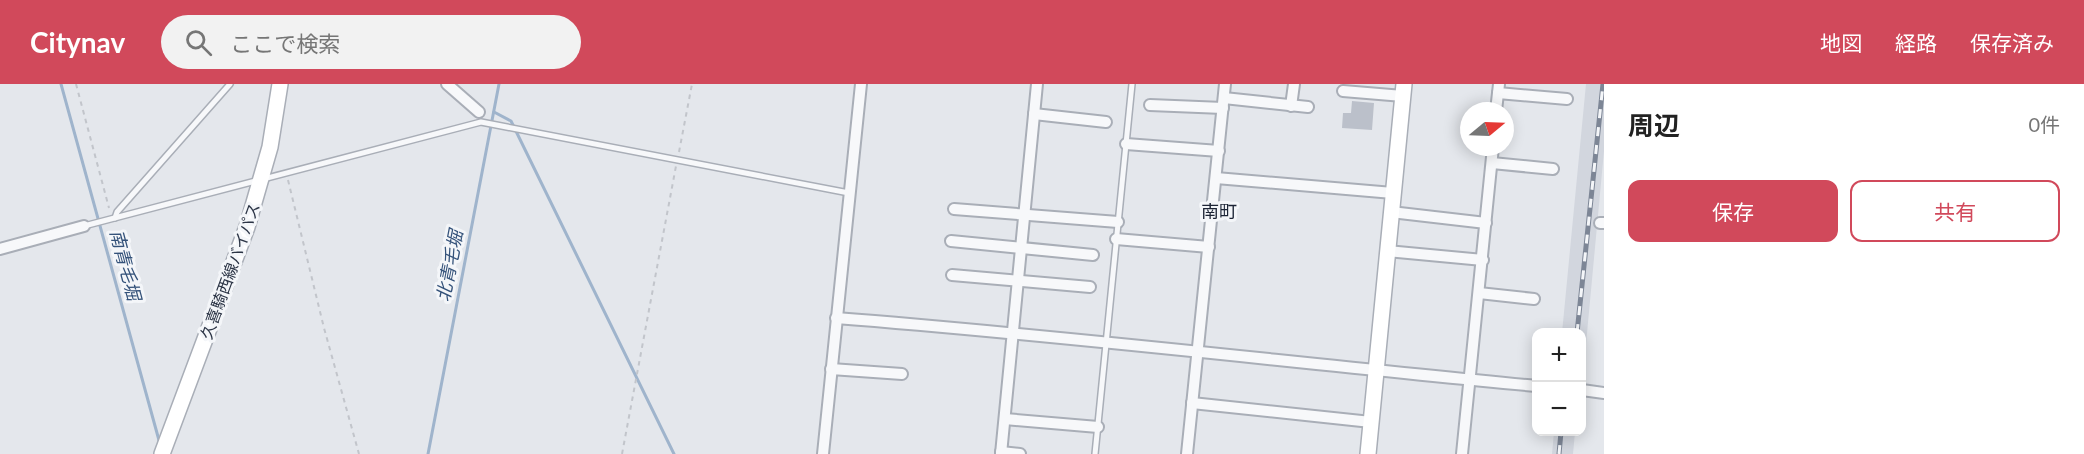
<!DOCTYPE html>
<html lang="ja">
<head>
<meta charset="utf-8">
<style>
	:root { --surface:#fff; --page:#f2f2f2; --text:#222; --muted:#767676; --line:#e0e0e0; --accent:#d1495b }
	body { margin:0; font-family:Lato,"Noto Sans JP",sans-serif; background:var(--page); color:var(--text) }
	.controls { position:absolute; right:18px; bottom:18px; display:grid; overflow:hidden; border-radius:12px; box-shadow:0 3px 15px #0003 }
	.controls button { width:54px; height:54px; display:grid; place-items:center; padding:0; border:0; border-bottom:2px solid var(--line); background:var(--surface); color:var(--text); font:30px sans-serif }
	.compass { position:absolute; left:1460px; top:18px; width:54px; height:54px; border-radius:50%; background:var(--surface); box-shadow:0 3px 15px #0003; rotate:71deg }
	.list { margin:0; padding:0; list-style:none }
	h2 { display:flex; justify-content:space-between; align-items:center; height:78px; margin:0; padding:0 24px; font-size:26px }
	h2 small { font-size:20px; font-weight:400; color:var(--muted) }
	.actions { display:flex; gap:12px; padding:18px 24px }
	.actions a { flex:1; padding:14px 0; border:2px solid var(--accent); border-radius:12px; text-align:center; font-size:21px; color:var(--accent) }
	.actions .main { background:var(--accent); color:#fff }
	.icon { flex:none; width:33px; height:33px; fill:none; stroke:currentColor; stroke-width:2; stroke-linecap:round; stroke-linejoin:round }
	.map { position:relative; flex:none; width:1604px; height:370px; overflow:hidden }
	header { display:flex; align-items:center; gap:36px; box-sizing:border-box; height:84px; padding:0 30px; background:var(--accent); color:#fff }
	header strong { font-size:28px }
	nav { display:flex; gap:33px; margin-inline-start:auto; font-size:21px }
	.search { width:420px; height:54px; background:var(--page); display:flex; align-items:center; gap:15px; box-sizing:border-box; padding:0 21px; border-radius:33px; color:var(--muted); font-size:22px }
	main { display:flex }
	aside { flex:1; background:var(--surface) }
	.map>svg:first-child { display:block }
	.built { fill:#d2d6de }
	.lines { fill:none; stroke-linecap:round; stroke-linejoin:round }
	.stream { stroke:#9fb4cc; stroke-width:3 }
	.building { fill:#bbc0ca }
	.lane-casing { stroke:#a9aeb7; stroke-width:8 }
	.street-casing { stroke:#a9aeb7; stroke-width:14 }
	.secondary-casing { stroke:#a9aeb7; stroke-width:18 }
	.path { stroke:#c2c5cb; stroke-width:2; stroke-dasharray:4.5 4.5; stroke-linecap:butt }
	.lane { stroke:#f7f8fa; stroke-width:5 }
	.street { stroke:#f7f8fa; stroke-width:10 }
	.secondary { stroke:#fff; stroke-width:15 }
	.rail-casing { stroke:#7d8696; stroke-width:5 }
	.rail { stroke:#f4f6f9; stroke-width:3; stroke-dasharray:9; stroke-linecap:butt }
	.labels { text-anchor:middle; stroke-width:6; stroke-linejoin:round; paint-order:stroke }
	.street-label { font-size:16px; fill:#2b3445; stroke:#f4f6f9 }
	.neighbourhood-label { font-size:18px; fill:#1d2536; stroke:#f4f6f9 }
	.water-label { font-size:18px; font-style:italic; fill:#34527a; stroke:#f4f6f9 }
</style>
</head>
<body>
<header>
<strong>Citynav</strong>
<div class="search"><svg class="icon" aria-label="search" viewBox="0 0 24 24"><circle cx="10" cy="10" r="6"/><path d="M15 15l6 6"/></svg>ここで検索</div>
<nav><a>地図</a><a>経路</a><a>保存済み</a></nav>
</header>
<main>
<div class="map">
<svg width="1604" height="370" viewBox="0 0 1604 370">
	<rect width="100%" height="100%" fill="#e4e7ec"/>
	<g class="built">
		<polygon points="1586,0 1604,0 1604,67 1582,303 1582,249 1562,249"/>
		<polygon points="1554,348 1575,348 1573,370 1552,370"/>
	</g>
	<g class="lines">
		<g class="stream">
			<polyline points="61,0 160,360"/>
			<polyline points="494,28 511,37 674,370"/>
			<polyline points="428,370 499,0"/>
		</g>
	</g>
	<polygon class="building" points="1352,17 1374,19 1372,46 1342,44 1343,29 1351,29"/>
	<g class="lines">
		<g class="lane-casing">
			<g id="lane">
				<polyline points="115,134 117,128 230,0"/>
				<polyline points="84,142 481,38 849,109"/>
				<polyline points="1095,370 1132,0"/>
			</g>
		</g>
		<g class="street-casing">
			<g id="street">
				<polyline points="447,0 479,28"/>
				<polyline points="1343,7 1403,12"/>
				<polyline points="1498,9 1567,15"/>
				<polyline points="1224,14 1308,23"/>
				<polyline points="1150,21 1223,24"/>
				<polyline points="1291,22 1294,0"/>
				<polyline points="1496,27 1499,0"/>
				<polyline points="1034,30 1106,38"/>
				<polyline points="1126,60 1219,67"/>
				<polyline points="1492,79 1553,85"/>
				<polyline points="1216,94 1393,109"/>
				<polyline points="954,125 1118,138"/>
				<polyline points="1391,128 1486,139"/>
				<polyline points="1600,139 1604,139"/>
				<polyline points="1116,155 1209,163"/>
				<polyline points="951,157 1093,171"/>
				<polyline points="0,165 84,142"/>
				<polyline points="1387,167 1483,176"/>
				<polyline points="952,191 1090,203"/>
				<polyline points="1479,209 1534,215"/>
				<path d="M836,234C1070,252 1303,280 1536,302"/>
				<polyline points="831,285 902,290"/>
				<polyline points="1582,306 1604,309"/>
				<polyline points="1192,319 1371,338"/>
				<polyline points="1005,335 1098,343"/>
				<polyline points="1001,368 1020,370"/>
				<polyline points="823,370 861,0"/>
				<polyline points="1001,370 1037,0"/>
				<polyline points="1187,370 1225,0"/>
				<polyline points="1462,370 1493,63"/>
			</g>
		</g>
		<g class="secondary-casing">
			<g id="secondary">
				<polyline points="162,370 247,143 270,63 280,0"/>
				<polyline points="1368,370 1404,0"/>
			</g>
		</g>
		<g class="path">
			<polyline points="76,0 109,124"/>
			<polyline points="679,68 692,0"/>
			<polyline points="288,96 324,244 359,370"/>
			<polyline points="622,370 676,82"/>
		</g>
		<use href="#lane" class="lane"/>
		<use href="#street" class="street"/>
		<use href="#secondary" class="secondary"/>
		<g class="rail-casing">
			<g id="rail">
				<polyline points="1577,249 1603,0"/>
				<polyline points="1559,370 1561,348"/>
			</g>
		</g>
		<use href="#rail" class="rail"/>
	</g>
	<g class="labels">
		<g class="street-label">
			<text transform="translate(230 187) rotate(-70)" y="6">久喜騎西線バイパス</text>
		</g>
		<g class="neighbourhood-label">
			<text x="1219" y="134">南町</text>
		</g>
		<g class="water-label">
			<text transform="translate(125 181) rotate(75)" y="6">南青毛堀</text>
			<text transform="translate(450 182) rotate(-79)" y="6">北青毛堀</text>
		</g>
	</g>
</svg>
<div class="controls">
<button>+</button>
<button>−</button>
</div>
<svg class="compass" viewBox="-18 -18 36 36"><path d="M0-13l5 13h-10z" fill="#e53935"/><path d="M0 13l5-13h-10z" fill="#767676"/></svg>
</div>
<aside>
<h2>周辺<small>0件</small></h2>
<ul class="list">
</ul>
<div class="actions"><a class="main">保存</a><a>共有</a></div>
</aside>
</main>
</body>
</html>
